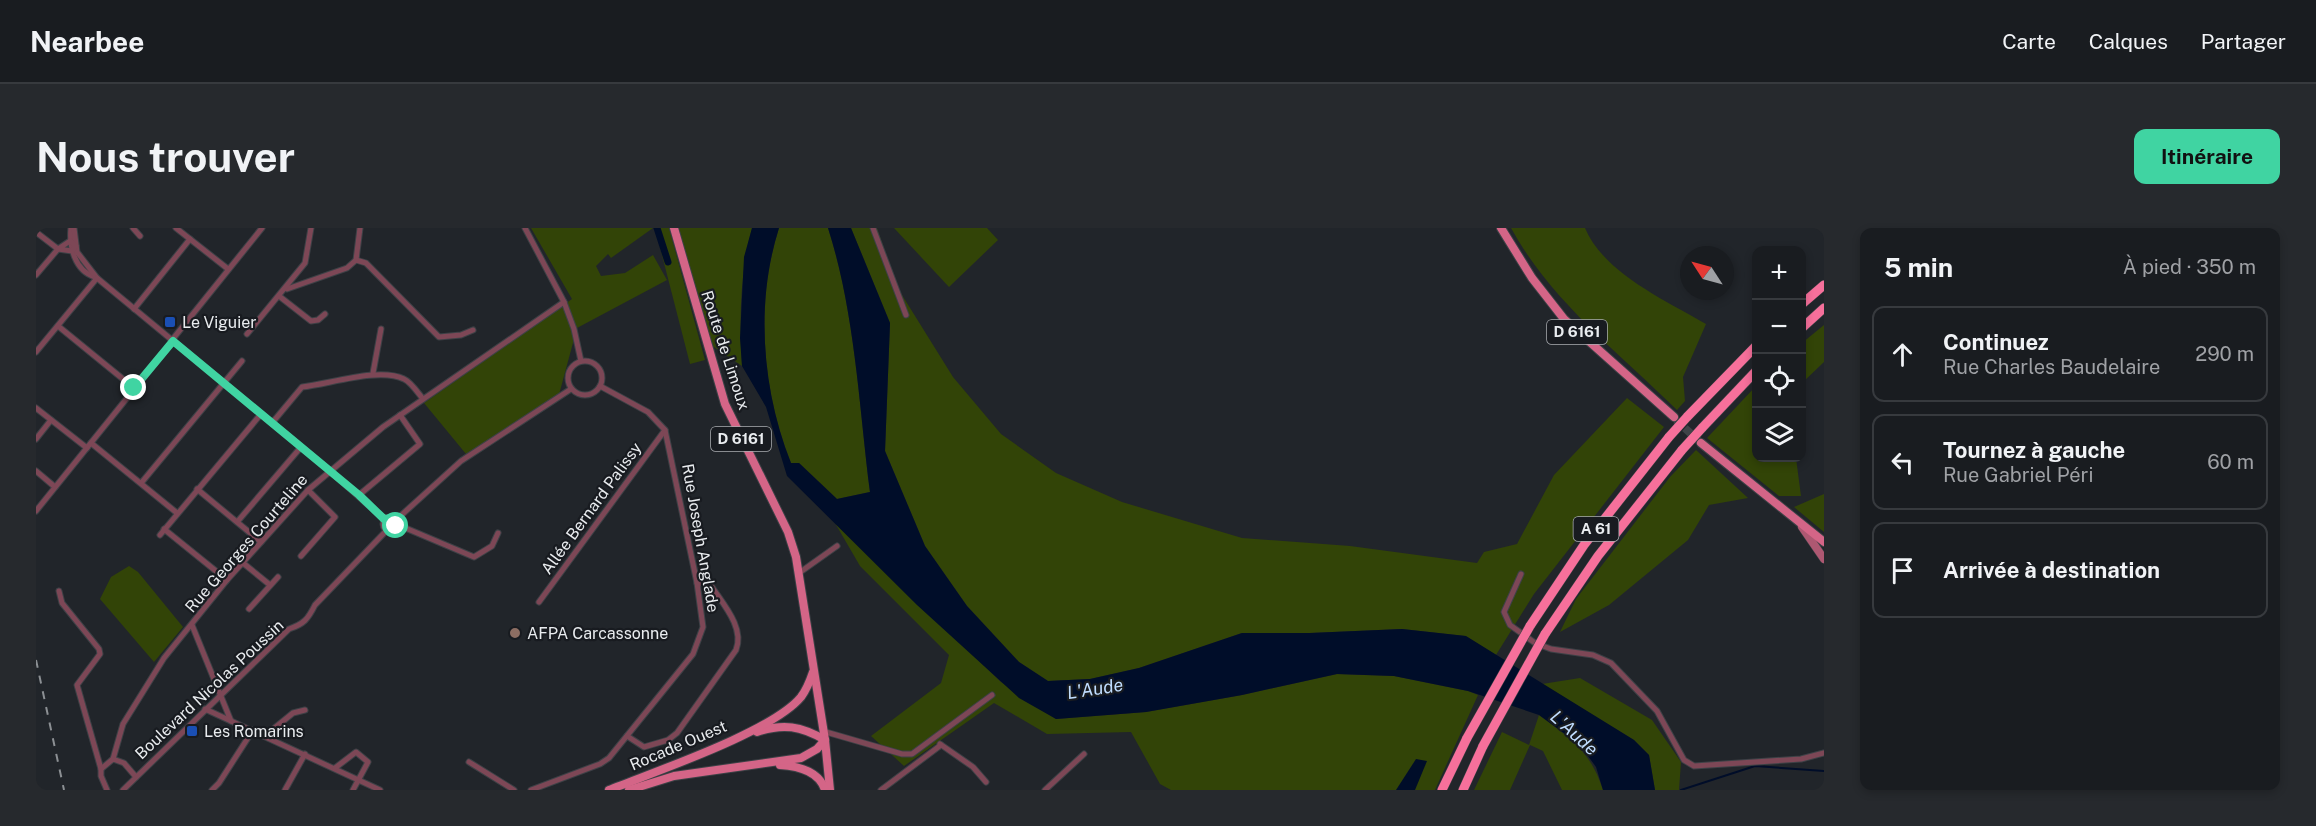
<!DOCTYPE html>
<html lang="fr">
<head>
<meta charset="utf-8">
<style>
	:root { --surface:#191c20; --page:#26292d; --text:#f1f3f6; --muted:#9fa1a5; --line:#373a3e; --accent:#40d4a2 }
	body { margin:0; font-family:"Public Sans",sans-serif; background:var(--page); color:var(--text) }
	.controls { position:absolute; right:18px; top:18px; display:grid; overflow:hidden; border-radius:12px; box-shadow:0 3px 9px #0003 }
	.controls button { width:54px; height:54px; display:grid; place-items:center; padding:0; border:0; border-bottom:2px solid var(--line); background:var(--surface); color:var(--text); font:30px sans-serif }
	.compass { position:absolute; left:1644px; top:18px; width:54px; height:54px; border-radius:50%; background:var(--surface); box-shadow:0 3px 9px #0003; rotate:306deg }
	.stop { position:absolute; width:18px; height:18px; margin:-14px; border:4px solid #40d4a2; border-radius:50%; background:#fff }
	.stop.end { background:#40d4a2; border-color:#fff; box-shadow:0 2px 6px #0008 }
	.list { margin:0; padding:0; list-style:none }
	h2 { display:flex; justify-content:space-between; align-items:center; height:78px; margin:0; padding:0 24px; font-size:26px }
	h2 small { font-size:20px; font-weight:400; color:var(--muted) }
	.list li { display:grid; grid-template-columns:39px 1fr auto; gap:18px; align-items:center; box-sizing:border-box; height:96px; margin:0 12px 12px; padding:0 12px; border:2px solid var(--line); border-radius:12px }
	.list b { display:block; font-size:22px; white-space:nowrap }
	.list p { margin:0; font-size:20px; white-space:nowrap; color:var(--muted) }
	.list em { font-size:20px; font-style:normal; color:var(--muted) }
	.icon { flex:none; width:33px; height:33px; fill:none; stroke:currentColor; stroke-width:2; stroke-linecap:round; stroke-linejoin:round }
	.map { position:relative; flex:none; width:1788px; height:562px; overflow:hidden; border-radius:12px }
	header { display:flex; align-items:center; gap:36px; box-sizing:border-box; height:84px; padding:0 30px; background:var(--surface); border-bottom:2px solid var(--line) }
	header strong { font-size:28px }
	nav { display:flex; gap:33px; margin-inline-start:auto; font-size:21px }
	.intro { display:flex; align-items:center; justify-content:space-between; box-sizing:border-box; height:144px; padding:0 36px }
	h1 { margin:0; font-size:42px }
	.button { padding:15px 27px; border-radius:12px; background:var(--accent); color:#111; font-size:21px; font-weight:700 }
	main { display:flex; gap:36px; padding:0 36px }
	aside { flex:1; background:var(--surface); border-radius:12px; box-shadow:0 3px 9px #0003 }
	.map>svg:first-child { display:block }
	.green { fill:#324407 }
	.water { fill:#000d29 }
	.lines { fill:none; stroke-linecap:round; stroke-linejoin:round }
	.stream { stroke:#000d29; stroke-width:2 }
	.canal { stroke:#000d29; stroke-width:7 }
	.primary-tunnel { stroke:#3f4348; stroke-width:8; stroke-dasharray:8 4; stroke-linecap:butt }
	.minor-casing { stroke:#3d4146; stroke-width:7 }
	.secondary-casing { stroke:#3d4146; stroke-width:9 }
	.primary-casing { stroke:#3d4146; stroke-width:10 }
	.motorway-casing { stroke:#3d4146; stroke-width:10 }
	.minor { stroke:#7d4756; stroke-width:5 }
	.secondary { stroke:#ae5872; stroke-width:8 }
	.primary { stroke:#d46587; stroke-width:8 }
	.motorway { stroke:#f6709b; stroke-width:9 }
	.rail { stroke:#8c9094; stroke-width:2; stroke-dasharray:8 8; stroke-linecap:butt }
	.motorway-bridge-casing { stroke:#3d4146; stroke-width:10; stroke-linecap:butt }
	.motorway-bridge { stroke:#f6709b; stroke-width:9 }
	.route { stroke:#40d4a2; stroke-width:8 }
	.transit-dot { fill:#1a4fb4; stroke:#181b20; stroke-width:2 }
	.education-dot { fill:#8d6e63; stroke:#181b20; stroke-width:2 }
	.labels { text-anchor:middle; stroke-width:4.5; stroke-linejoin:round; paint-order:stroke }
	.shield { fill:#181b20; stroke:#aaadb1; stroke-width:1.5 }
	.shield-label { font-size:15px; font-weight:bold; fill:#e9ecef }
	.poi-label { font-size:16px; fill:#e9ecef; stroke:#181b20; text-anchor:start }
	.street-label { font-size:16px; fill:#e9ecef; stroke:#181b20 }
	.water-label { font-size:18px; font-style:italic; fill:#c0ddff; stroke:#181b20 }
</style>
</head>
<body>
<header>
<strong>Nearbee</strong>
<nav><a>Carte</a><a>Calques</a><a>Partager</a></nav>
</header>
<div class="intro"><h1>Nous trouver</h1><a class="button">Itinéraire</a></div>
<main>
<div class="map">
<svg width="1788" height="562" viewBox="0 0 1788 562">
	<rect width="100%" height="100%" fill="#21252a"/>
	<g class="green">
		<polygon points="495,0 617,0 575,30 572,26 560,38 565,48 589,45 617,27 631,52 541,100 521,174 430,226 388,175 536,71"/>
		<polygon points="619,0 633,0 669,132 654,136"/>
		<path d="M641,0H716C704,45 703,92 706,138L675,117Z"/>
		<path d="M743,0H792C819,84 823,177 834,264L801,271L763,235H755C726,162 719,75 743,0Z"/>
		<polygon points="815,0 841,0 861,59 917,149 965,206 1020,245 1086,274 1206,310 1314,318 1441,335 1448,324 1481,316 1518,247 1591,170 1628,199 1498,366 1460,427 1429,408 1366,401 1274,405 1206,405 1103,440 1054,451 1012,453 983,434 931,378 889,318 849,223 854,95"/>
		<polygon points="858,0 951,0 962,12 913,59"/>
		<path d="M1475,0H1549C1568,45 1629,72 1670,96L1647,149L1649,173L1641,182C1582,124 1515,73 1475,0Z"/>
		<polygon points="1788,97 1788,134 1766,155 1766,115"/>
		<polygon points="1720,158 1720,230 1760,230 1765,268 1743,268 1671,210"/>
		<polygon points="1660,222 1712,270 1673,277 1652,312 1573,377 1524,404 1540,371 1634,249"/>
		<polygon points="1788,266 1788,304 1758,279"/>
		<polygon points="799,295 965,454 1020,491 1110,484 1206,467 1301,446 1358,448 1432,463 1442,467 1399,562 1135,562 1124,556 1095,504 1011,506 958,475 868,538 835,508 905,455 913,427 824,338"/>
		<polygon points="93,338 102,344 147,399 118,434 64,371 75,349"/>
		<polygon points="1544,450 1616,492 1645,534 1643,562 1619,562 1613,527 1598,512 1506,456"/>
		<path d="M1503,487C1535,511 1554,522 1567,562H1526L1507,523L1494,517L1474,562H1438L1466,504L1493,517Z"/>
	</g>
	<g class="water">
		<path d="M716,0H743C719,75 726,162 755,235H763L801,271L834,264C823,177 819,84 792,0H815L854,95L849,223L889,318L931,378L983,434L1012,453L1054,451L1103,440L1206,405H1274L1366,401L1430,408L1598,512L1613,527L1619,562H1567L1560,539L1544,517L1503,487L1432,463L1358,448L1301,446L1206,467L1110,484L1020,491L983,470L881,377L751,248L730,179L706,138L704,110L708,29Z"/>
		<polygon points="1380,531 1391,533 1379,562 1360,562"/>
	</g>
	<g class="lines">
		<polyline class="stream" points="1645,562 1719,538 1788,543"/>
		<polyline class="canal" points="621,0 632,34"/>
		<polyline class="primary-tunnel" points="1640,192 1665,215"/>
		<g class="minor-casing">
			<g id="minor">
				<path d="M35,0C33,19 39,43 59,49"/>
				<polyline points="38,0 41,24 61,50 287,237 348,291"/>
				<polyline points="97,0 104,8"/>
				<polyline points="140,0 192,41"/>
				<polyline points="489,0 528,74 538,101 545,133"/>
				<polyline points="837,0 870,87"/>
				<polyline points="0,4 22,21 0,47"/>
				<polygon points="34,13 40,18 36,23 22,21"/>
				<polyline points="320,32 330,35 403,109 425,107 437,102"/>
				<polyline points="251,61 311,40 320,32 324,0"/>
				<polyline points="243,68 275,93 282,92 289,86"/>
				<polyline points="98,81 154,11"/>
				<polyline points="22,98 98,160"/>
				<polyline points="211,106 269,35 275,0"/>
				<polyline points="136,112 226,0"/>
				<polyline points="0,124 61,50"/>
				<circle cx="549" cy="150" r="17"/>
				<polyline points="337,145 345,101"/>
				<polyline points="0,180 51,220"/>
				<path d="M236,195L266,159C294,156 343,139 368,151C375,154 382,165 387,171"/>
				<polyline points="0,211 15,192"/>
				<polyline points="55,215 141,285"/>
				<polyline points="0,243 19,259"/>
				<polyline points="106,254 206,133"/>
				<polyline points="161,261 225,314"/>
				<polyline points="323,267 384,216 364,187"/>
				<polyline points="0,283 137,113"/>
				<circle cx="354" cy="296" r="7"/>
				<polyline points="360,292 425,233 535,161"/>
				<polyline points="202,293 265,219"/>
				<polyline points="360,296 438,329 456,318 462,305"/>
				<polyline points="128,301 191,352"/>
				<polyline points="124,307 225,186"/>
				<polyline points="265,328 299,289 272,262"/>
				<polyline points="207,335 234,357"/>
				<polyline points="763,345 801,318"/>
				<polyline points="1485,346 1468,384 1474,397 1499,415 1515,421 1557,427 1575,435 1621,483 1648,532 1658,538 1765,531 1788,525"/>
				<polyline points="23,363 26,375 63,421 64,426 41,457 65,541"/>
				<polyline points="503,374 629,202"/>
				<polyline points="213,381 242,349"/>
				<polyline points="156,397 195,493"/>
				<polyline points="169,481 344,562"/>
				<polyline points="790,504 866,526 876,526 956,467"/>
				<polyline points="230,507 257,485 269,482"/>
				<path d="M591,508L608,519L632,512L641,505L700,422C709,399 686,375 674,356L661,355"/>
				<polyline points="904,516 937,539 950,554"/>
				<polyline points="77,531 87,496 128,430 191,352 272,262 347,199 528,74"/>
				<polyline points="433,534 478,562"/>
				<polyline points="299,540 320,524 332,534 317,562"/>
				<polyline points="71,562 65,548 65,541 77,531 88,535 100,549"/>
				<path d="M87,562L253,401C268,396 272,391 279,377L351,302"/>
				<polyline points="176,562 183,555 217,502"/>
				<polyline points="249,562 269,526"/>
				<polyline points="495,562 564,536 573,530 657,426 667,399 661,355 629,202 612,184 564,158"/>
				<polyline points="845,562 905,517"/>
				<polyline points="1009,562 1048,526"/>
			</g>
		</g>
		<g class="secondary-casing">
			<polyline id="secondary" points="1766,299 1788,331"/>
		</g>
		<g class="primary-casing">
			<g id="primary">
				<polyline points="638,0 689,176 752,304 760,329 789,512 794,562"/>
				<polyline points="1465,0 1496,50 1528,91 1638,189"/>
				<polyline points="1665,215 1788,314"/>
				<path d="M721,504C747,495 765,498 789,512"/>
				<path d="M744,537C761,538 783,543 789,562"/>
				<path d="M573,562C620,543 736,504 765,469C771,461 774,453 777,444"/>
				<polyline points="593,562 638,548 765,530 781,521 789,512"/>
			</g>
		</g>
		<g class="motorway-casing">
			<g id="motorway">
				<polyline points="1766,76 1788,57"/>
				<polyline points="1766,100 1788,80"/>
				<polyline points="1651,189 1720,118"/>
				<polyline points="1666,200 1720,143"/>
				<polyline points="1494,398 1548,317 1633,209"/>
				<polyline points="1509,406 1562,328 1646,222"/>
				<polyline points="1406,562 1431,510"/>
				<polyline points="1427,562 1447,518"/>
			</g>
		</g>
		<use href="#minor" class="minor"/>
		<use href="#secondary" class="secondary"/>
		<use href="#primary" class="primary"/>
		<use href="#motorway" class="motorway"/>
		<polyline class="rail" points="0,432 28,562"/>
		<g class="motorway-bridge-casing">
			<g id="motorway-bridge">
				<polyline points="1633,209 1651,189"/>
				<polyline points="1646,222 1666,200"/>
				<polyline points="1431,510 1494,398"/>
				<polyline points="1447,518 1509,406"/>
			</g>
		</g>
		<use href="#motorway-bridge" class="motorway-bridge"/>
	</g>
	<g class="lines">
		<polyline class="route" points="98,160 137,113 323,267 348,291 358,290 360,298"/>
	</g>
	<g class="transit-dot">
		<rect x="128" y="88" width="12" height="12" rx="3"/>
		<rect x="150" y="497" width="12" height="12" rx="3"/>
	</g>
	<circle class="education-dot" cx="479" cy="405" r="6"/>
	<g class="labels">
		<g class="shield">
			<rect x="1511" y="92" width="60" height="24" rx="4.5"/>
			<rect x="675" y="199" width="60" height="24" rx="4.5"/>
			<rect x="1537.5" y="289" width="45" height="24" rx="4.5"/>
		</g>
		<g class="shield-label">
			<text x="1541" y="109">D 6161</text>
			<text x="705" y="216">D 6161</text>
			<text x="1560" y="306">A 61</text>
		</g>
		<g class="poi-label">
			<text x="146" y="100">Le Viguier</text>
			<text x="491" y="411">AFPA Carcassonne</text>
			<text x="168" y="509">Les Romarins</text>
		</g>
		<g class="street-label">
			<text transform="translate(690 122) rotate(72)" y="6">Route de Limoux</text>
			<text transform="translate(555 280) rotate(-54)" y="6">Allée Bernard Palissy</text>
			<text transform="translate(665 310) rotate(80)" y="6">Rue Joseph Anglade</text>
			<text transform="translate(210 315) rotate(-49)" y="6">Rue Georges Courteline</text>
			<text transform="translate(173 461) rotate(-43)" y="6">Boulevard Nicolas Poussin</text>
			<text transform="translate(642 517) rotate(-23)" y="6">Rocade Ouest</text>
		</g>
		<g class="water-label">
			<text transform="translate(1059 461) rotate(-9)" y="6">L'Aude</text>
			<text transform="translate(1538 505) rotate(42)" y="6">L'Aude</text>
		</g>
	</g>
</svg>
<div class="controls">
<button>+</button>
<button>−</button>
<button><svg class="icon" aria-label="locate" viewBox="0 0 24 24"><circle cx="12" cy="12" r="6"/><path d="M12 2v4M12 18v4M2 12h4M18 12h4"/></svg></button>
<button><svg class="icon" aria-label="layers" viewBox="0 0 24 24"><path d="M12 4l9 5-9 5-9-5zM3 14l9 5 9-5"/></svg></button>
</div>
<svg class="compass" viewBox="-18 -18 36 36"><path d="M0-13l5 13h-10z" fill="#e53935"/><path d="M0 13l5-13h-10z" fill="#9fa1a5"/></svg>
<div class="stop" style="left:360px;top:298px"></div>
<div class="stop end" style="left:98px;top:160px"></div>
</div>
<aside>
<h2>5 min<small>À pied · 350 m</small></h2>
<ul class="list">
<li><svg class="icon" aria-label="ahead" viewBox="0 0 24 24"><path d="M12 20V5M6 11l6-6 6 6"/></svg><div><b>Continuez</b><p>Rue Charles Baudelaire</p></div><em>290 m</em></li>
<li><svg class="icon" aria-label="left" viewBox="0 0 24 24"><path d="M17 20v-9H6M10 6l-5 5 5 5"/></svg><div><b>Tournez à gauche</b><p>Rue Gabriel Péri</p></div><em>60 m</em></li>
<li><svg class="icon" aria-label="arrive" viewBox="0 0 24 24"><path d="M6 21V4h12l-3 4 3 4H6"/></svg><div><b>Arrivée à destination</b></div></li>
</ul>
</aside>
</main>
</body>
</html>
